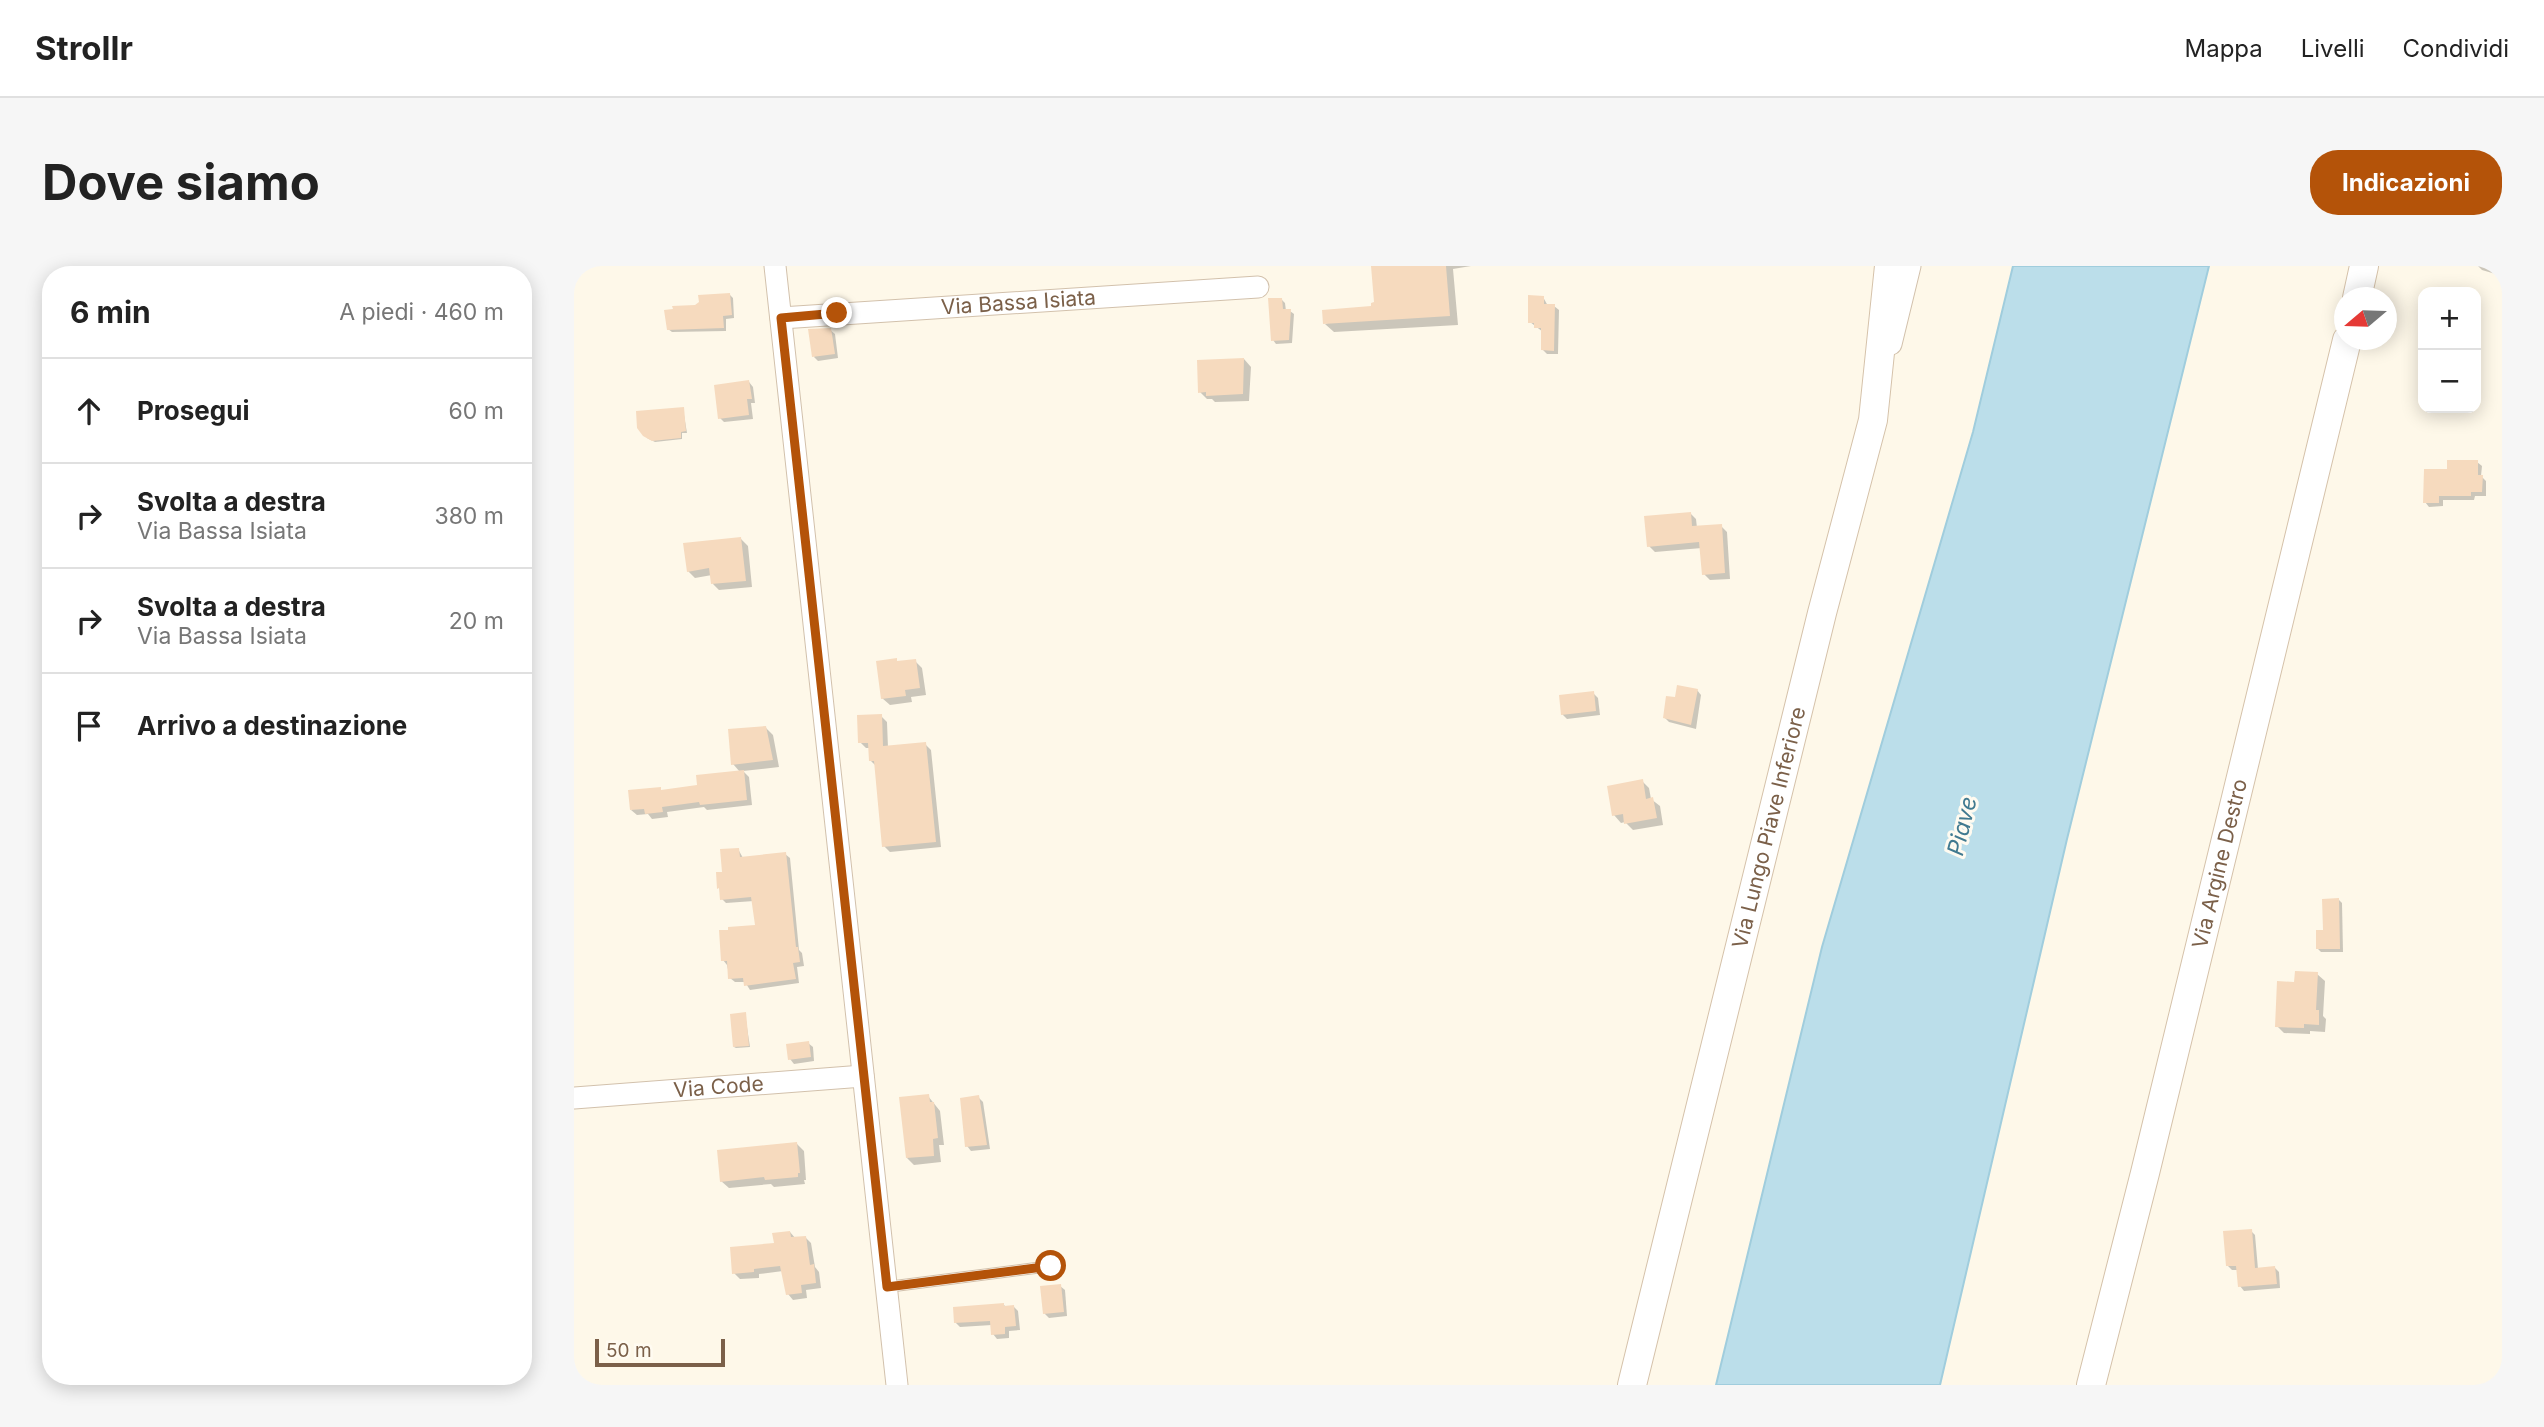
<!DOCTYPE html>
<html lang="it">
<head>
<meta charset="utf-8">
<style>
	:root { --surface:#fff; --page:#f6f6f6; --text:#222; --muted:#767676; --line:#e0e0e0; --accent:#b45309 }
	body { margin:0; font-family:Inter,sans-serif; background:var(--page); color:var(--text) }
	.controls { position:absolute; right:21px; top:21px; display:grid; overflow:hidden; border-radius:14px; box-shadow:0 4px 18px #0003 }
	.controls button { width:63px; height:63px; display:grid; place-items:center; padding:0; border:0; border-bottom:2px solid var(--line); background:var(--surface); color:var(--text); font:35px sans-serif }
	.compass { position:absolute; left:1760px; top:21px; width:63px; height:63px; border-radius:50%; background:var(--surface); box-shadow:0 4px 18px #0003; rotate:251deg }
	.scale { position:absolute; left:21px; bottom:18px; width:130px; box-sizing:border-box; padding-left:7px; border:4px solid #7b6049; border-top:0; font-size:19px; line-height:24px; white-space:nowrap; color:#7b6049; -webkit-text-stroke:5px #fffbf1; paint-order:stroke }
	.stop { position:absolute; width:21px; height:21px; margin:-16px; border:5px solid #b45309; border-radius:50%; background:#fff }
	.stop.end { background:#b45309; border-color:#fff; box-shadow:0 2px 7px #0008 }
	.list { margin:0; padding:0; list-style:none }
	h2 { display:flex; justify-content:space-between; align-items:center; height:91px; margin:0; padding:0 28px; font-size:30px }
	h2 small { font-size:23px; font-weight:400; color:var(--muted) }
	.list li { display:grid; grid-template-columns:46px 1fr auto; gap:21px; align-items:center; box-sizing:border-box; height:105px; padding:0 28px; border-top:2px solid var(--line) }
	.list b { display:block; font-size:26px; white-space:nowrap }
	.list p { margin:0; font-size:23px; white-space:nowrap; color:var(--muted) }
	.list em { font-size:23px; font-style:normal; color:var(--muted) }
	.icon { flex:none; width:38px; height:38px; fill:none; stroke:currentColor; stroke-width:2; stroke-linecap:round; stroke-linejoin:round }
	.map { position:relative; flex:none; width:1928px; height:1119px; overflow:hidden; border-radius:28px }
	header { display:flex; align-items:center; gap:42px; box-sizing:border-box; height:98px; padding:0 35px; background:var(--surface); border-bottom:2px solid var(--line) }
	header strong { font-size:33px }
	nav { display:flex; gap:38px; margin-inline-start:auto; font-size:24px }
	.intro { display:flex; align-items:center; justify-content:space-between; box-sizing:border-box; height:168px; padding:0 42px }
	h1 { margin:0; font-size:49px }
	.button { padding:18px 32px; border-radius:28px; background:var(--accent); color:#fff; font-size:24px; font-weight:700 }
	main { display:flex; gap:42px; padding:0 42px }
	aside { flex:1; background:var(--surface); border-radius:28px; box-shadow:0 4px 18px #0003 }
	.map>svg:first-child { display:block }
	.water { fill:#bbdeea; stroke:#a0cddd; stroke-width:2 }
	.shadow { fill:#0003 }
	.building { fill:#f6dabe }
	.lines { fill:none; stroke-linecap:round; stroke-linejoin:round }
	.lane-casing { stroke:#d2c1ac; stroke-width:12 }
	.street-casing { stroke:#d2c1ac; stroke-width:23 }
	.secondary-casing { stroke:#d5c2aa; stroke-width:30 }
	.lane { stroke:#fff; stroke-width:10 }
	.street { stroke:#fff; stroke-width:21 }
	.secondary { stroke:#fff; stroke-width:28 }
	.route { stroke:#b45309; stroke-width:9 }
	.labels { text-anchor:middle; stroke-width:6; stroke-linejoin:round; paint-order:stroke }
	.street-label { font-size:21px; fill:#7b6049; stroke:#fffbf1 }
	.water-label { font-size:23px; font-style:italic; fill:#417a90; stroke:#fffbf1 }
</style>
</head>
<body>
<header>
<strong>Strollr</strong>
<nav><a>Mappa</a><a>Livelli</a><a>Condividi</a></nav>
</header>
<div class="intro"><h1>Dove siamo</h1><a class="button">Indicazioni</a></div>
<main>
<aside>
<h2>6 min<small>A piedi · 460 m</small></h2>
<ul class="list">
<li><svg class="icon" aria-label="ahead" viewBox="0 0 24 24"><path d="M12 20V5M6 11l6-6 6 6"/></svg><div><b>Prosegui</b></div><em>60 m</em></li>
<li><svg class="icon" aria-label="right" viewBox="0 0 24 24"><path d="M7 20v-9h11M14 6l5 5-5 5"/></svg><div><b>Svolta a destra</b><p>Via Bassa Isiata</p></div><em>380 m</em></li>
<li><svg class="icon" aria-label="right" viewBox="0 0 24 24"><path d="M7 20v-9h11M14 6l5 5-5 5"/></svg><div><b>Svolta a destra</b><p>Via Bassa Isiata</p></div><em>20 m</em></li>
<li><svg class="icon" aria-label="arrive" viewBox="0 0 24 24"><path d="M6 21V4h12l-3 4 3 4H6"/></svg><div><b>Arrivo a destinazione</b></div></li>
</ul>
</aside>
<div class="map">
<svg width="1928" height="1119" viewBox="0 0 1928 1119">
	<rect width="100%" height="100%" fill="#fef8e9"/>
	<polygon class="water" points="1439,0 1635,0 1493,573 1366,1119 1142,1119 1248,681 1399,166"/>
	<g class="shadow">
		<polygon points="799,0 897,0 879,3 884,59 760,66 751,58 799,42 802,38"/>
		<polygon points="1904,0 1928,0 1928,10 1908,4"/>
		<polygon points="156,29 159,32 160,52 152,53 152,65 98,66 94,63"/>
		<polygon points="969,31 974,40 980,40 985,44 984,88 973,88 969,84 969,66 956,56"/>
		<polygon points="708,34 711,37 712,45 716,45 720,48 718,77 702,78 699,74"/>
		<polygon points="256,64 261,68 264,92 244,95 240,91"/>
		<polygon points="670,93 677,101 675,135 641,136 638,133 633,133 626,126"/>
		<polygon points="175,116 179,121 181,137 177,137 179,153 150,156 146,152"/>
		<polygon points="109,143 113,167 108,167 108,173 81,176 73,172"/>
		<polygon points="1903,196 1908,200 1907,210 1912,215 1912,230 1901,230 1900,234 1869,234 1869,240 1855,241 1851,236"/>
		<polygon points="1116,247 1122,253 1123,262 1147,260 1153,266 1156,313 1136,314 1130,308 1128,282 1081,286 1075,280"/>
		<polygon points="167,273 174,280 178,321 145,324 139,318 138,309 121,312 114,305"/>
		<polygon points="322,394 325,397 341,395 348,402 352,429 337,431 338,436 316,439 308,432"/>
		<polygon points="1123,424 1127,429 1122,463 1095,456 1090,451 1102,433"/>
		<polygon points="1019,427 1024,432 1026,449 993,453 988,448"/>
		<polygon points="307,450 313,456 314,482 351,478 357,484 367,581 316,586 310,580 302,500 297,495 296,482 292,482 286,476"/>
		<polygon points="192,462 199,469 205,501 169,505 175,511 178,539 133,544 130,541 93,546 94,551 78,553 74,548 63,549 57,544 86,523 88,525 125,520 166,506 159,498"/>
		<polygon points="1068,515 1075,522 1077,533 1086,540 1089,559 1059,564 1051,556 1047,557 1040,549"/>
		<polygon points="164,583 169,592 211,588 216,592 225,684 228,687 230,700 223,701 225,717 176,724 171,716 161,716 156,712 153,699 149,694 183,661 180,635 152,637 148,633 150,607"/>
		<polygon points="1765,634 1768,637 1769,686 1747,686 1744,683"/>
		<polygon points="1743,708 1751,715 1749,750 1752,753 1751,766 1736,765 1736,768 1710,767 1703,760 1722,718"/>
		<polygon points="171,748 176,781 162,782 160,781"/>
		<polygon points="234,777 239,781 240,795 220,798 216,793"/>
		<polygon points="354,830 366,845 370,879 365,879 367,896 340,899 333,892"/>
		<polygon points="404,831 409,836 416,883 397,885 393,880"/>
		<polygon points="223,878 230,885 232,914 230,914 231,918 200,921 197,918 155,922 147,915"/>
		<polygon points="1677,965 1681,969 1684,1003 1701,1002 1705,1006 1706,1022 1670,1025 1666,1020 1664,1004 1658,1004 1654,1000"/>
		<polygon points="216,966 222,973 231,971 237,977 241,1001 245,1006 247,1022 232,1024 233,1032 219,1034 214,1028 209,1005 185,1008 185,1012 166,1013 160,1007"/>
		<polygon points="486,1020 491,1024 493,1050 475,1052 470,1047"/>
		<polygon points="430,1039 432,1041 440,1041 444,1045 446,1064 435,1065 435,1072 423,1073 419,1068 418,1059 386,1061 381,1056"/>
	</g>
	<g class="building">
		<polygon points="797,0 872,0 876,50 749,58 748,44 797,40 797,37 800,36"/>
		<polygon points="156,27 158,49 149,50 150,62 93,64 90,44 99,43 98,40 121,39 125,36 124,29"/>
		<polygon points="954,29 970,30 970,38 981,38 980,85 967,84 967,62 960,62 960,57 954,57"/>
		<polygon points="694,32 708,32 709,43 717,43 715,74 697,75"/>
		<polygon points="257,62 261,88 238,91 234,63"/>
		<polygon points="670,92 669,128 632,130 632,126 624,127 623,94"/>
		<polygon points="175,114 178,133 173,133 175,149 144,153 140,119"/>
		<polygon points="110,141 112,165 107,166 107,172 78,175 69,170 63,162 62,145"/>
		<polygon points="1873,194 1904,194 1904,209 1909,209 1908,226 1897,226 1897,230 1865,230 1865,237 1849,237 1850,203 1873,203"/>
		<polygon points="1117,246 1118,260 1148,258 1151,307 1128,309 1125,276 1073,281 1070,250"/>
		<polygon points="167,271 172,315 137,318 135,302 113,306 109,277"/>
		<polygon points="323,392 323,395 342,393 346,422 331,424 332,430 307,433 302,395"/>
		<polygon points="1103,419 1124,423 1117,459 1089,452 1092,430 1101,431"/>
		<polygon points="1020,425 1022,445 987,449 985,429"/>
		<polygon points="308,448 309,480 352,476 362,576 308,581 300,495 295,495 294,477 284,477 283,449"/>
		<polygon points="192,460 199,494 157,499 154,463"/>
		<polygon points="170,504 173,534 126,539 125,536 88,541 89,546 71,548 70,543 56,544 54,524 87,521 87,524 123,519 122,509"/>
		<polygon points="1069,513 1072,533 1079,531 1083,552 1050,558 1049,548 1038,550 1033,520"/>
		<polygon points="165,582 166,591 212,586 222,681 224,681 226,696 219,697 222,713 170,720 169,712 154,713 153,695 147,695 145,664 154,664 154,661 181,659 177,631 146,634 145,622 143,623 142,606 148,606 146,583"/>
		<polygon points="1765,632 1766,683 1742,683 1742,664 1749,664 1748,633"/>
		<polygon points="1721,705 1744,706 1742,744 1745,744 1745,759 1730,758 1730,762 1701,761 1703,715 1720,716"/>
		<polygon points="172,746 175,780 159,781 156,748"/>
		<polygon points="235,775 237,791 214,794 212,778"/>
		<polygon points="355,828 356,836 360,836 364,872 359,873 360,890 332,892 325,831"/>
		<polygon points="405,829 413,879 391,881 386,832"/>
		<polygon points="223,876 226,907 224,907 224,911 191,914 190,911 146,916 143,884"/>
		<polygon points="1678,963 1681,1002 1701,1000 1703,1018 1664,1021 1662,1000 1652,1000 1649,965"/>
		<polygon points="216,965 217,971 232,970 236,999 240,998 242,1017 227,1019 228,1027 212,1029 206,1000 180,1003 180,1006 158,1008 156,981 200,977 198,967"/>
		<polygon points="487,1018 490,1046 469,1048 466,1020"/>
		<polygon points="430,1037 430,1040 440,1039 442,1060 431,1061 431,1068 417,1069 416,1055 380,1057 379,1041"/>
	</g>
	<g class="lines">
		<g class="lane-casing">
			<polyline id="lane" points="313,1021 477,1000"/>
		</g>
		<g class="street-casing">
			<g id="street">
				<polyline points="201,0 323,1119"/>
				<path id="s1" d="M207,52L684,21"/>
				<polyline points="1317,78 1336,0"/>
				<path id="s2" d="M0,832L289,810"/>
			</g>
		</g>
		<g class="secondary-casing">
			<g id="secondary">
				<polyline points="1783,32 1790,0"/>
				<path id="s3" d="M1058,1119L1248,347L1299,154L1315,0"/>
				<path id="s4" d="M1517,1119L1571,907L1773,74"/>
			</g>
		</g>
		<use href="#lane" class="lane"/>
		<use href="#street" class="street"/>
		<use href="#secondary" class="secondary"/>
	</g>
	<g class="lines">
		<polyline class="route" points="263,47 207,52 313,1021 477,1000"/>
	</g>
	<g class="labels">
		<g class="street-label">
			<text dy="7" stroke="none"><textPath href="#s1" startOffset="238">Via Bassa Isiata</textPath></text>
			<text dy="7" stroke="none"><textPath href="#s3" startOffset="574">Via Lungo Piave Inferiore</textPath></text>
			<text dy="7" stroke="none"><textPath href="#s4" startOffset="537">Via Argine Destro</textPath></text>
			<text dy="7" stroke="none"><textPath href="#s2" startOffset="145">Via Code</textPath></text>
		</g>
		<g class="water-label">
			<text transform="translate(1388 560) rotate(-76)" y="8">Piave</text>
		</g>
	</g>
</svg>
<div class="controls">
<button>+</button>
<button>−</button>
</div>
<svg class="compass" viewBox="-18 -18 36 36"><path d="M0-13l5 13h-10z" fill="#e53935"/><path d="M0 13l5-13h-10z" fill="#767676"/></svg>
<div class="scale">50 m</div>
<div class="stop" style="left:477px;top:1000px"></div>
<div class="stop end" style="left:263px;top:47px"></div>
</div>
</main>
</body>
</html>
